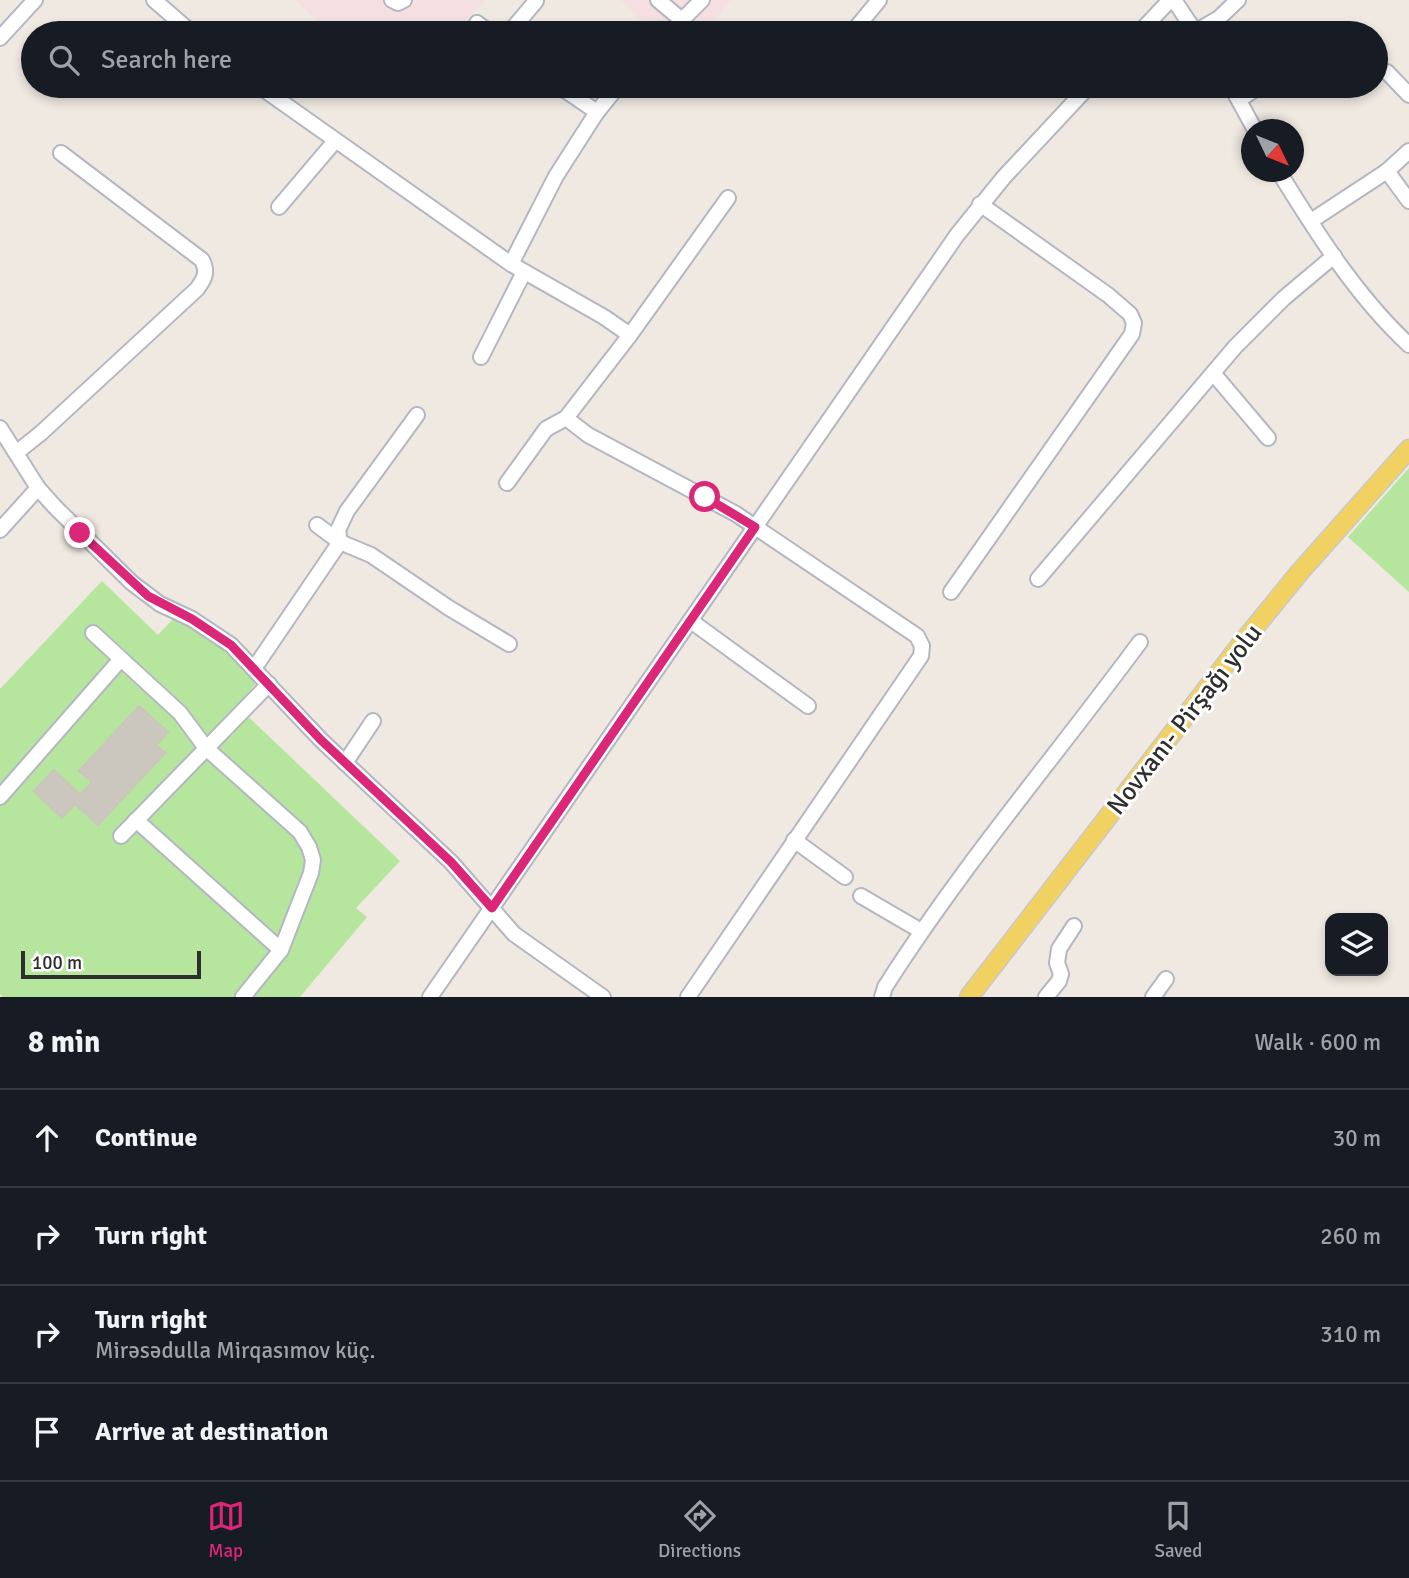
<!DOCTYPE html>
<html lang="en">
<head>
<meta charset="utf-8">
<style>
	:root { --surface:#171b24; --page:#242831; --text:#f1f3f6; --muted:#9ea1a6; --line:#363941; --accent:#db2777 }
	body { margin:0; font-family:Signika,sans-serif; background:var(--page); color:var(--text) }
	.controls { position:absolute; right:21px; bottom:21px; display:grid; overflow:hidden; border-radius:14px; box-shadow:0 4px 10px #0003 }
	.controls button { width:63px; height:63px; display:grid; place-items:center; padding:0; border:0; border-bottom:2px solid var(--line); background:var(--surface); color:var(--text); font:35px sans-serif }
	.compass { position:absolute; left:1241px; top:119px; width:63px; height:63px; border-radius:50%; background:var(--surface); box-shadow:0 4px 10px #0003; rotate:133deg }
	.scale { position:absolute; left:21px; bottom:18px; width:180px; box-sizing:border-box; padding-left:7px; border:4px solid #2e2e2e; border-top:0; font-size:19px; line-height:24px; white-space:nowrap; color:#2e2e2e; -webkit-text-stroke:5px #fff; paint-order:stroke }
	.stop { position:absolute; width:21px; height:21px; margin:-16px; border:5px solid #db2777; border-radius:50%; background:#fff }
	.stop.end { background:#db2777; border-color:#fff; box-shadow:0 2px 7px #0008 }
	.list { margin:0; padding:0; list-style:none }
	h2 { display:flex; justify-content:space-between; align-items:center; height:91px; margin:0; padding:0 28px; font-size:30px }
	h2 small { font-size:23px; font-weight:400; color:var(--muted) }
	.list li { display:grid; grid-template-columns:46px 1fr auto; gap:21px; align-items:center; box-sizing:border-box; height:98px; padding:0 28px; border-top:2px solid var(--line) }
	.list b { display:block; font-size:26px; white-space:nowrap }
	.list p { margin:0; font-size:23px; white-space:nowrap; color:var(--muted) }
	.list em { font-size:23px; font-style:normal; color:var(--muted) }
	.icon { flex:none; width:38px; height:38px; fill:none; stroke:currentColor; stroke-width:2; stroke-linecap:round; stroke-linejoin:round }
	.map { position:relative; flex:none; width:1409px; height:997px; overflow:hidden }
	.search { position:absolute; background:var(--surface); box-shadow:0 4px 10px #0003; left:21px; right:21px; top:21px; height:77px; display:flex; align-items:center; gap:18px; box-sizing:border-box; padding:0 24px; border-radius:38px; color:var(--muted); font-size:26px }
	.sheet { height:483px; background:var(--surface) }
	nav { display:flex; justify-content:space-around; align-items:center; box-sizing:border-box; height:98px; border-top:2px solid var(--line); background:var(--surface); font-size:19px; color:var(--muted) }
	nav a { display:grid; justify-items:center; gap:4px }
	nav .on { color:var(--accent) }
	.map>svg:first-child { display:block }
	.medical { fill:#f5dfe0 }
	.green { fill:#b6e59e }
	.building { fill:#cbc7bf; stroke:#cbc5ba; stroke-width:2 }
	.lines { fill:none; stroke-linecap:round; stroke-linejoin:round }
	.minor-casing { stroke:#b4b7c1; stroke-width:18 }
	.major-casing { stroke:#c9c9c9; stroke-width:21 }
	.minor { stroke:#fff; stroke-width:14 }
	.major { stroke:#f2d163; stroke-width:18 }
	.route { stroke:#db2777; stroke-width:9 }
	.labels { text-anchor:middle; stroke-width:6; stroke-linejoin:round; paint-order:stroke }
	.street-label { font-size:26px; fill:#2e2e2e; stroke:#fff }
</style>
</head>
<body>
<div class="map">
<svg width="1409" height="997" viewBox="0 0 1409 997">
	<rect width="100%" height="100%" fill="#efe9e1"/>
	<g class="medical">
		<polygon points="295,0 485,0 454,33 331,33"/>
		<polygon points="620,0 731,0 703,33 654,33"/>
	</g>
	<g class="green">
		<polygon points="1409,468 1409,592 1348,537"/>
		<path d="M102,581L158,635L175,617C209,627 236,655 256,683L237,706L400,861L356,908L367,917L300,997H3L0,994V689Z"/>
	</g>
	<polygon class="building" points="139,706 168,732 156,745 165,753 98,825 75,804 62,818 34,791 54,770 80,795 92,782 79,771"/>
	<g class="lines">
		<g class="minor-casing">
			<g id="minor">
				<polyline points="154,0 192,33"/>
				<polyline points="392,0 398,3 404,0"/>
				<polyline points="658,0 677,16 683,19 702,0"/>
				<polyline points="1174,0 1196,33"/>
				<polyline points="477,23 490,33"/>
				<polyline points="1195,32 1219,18 1238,0"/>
				<polyline points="509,33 536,1"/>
				<polyline points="852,33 879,0"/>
				<polyline points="1139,33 1170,0"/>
				<polyline points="0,38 35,0"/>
				<polyline points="1387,72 1409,95"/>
				<polyline points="259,86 511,264 604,317 630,335"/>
				<polyline points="1231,86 1255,130"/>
				<polyline points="1239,100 1260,86"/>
				<polyline points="597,112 618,86"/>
				<polyline points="1387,171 1409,201"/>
				<path d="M1279,172C1316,232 1357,297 1409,345"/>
				<polyline points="279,207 335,141"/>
				<polyline points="1311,221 1387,171 1409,151"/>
				<polyline points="511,264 556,176 597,112 559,86"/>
				<polyline points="481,357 524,272"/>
				<polyline points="1213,373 1268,438"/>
				<polyline points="566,418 588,435 736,514 917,636 922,646 921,656 688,997"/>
				<polyline points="0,428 38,488 54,506 132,583 160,604 192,619 231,645 321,740 451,862 514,934 603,997"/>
				<path d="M16,453L41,433L197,289C205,278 208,272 202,260L61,153"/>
				<polyline points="507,483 546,429 566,418 630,335 728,198"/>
				<polyline points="317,525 340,542 371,555 449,608 509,644"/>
				<polyline points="0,530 38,488"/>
				<polyline points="1038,579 1235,347 1284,298 1334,256"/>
				<polyline points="951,592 1132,334 1134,323 1130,314 1108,295 980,204"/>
				<polyline points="691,621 808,706"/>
				<polyline points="93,633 180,713 206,748 290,823 300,832 309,847 313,860 311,873 281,950 243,997"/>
				<polyline points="255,667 340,542 338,530 347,511 417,415"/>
				<polyline points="345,763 373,721"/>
				<polyline points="0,797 121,659"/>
				<polyline points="136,820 281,950"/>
				<polyline points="121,836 269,684"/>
				<polyline points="794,840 845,877"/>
				<polyline points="861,896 921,931"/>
				<polyline points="430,997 957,235 1004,177 1089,86"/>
				<path d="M882,997L885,987C962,866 1055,757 1140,642"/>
				<polyline points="1046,997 1059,981 1061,974 1057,963 1059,949 1074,926"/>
				<polyline points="1153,997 1166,979"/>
			</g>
		</g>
		<g class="major-casing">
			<polyline id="major" points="969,997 1242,643 1299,573 1409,449"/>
		</g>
		<use href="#minor" class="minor"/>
		<use href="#major" class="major"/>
	</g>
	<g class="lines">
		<polyline class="route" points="80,533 148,596 192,619 231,645 321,740 451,862 492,908 755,527 705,497"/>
	</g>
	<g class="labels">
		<g class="street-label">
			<text transform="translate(1184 719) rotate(-52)" y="9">Novxanı- Pirşağı yolu</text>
		</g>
	</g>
</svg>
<div class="controls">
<button><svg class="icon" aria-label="layers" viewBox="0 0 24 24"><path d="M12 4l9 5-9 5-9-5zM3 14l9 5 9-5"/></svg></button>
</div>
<svg class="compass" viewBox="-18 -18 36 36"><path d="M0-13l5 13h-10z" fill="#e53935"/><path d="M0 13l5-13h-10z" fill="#9ea1a6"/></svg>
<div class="scale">100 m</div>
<div class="stop" style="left:705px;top:497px"></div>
<div class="stop end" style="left:80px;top:533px"></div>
<div class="search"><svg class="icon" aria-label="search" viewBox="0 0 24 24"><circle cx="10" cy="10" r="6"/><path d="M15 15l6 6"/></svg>Search here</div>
</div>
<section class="sheet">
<h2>8 min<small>Walk · 600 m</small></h2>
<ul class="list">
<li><svg class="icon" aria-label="ahead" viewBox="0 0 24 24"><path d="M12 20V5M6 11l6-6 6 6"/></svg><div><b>Continue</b></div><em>30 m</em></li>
<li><svg class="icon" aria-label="right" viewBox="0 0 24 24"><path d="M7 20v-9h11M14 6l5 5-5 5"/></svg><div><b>Turn right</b></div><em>260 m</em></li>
<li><svg class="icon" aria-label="right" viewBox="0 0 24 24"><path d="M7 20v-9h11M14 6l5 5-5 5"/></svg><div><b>Turn right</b><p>Mirəsədulla Mirqasımov küç.</p></div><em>310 m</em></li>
<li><svg class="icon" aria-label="arrive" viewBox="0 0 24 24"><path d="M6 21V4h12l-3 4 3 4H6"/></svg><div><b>Arrive at destination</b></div></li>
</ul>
</section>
<nav>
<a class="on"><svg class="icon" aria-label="map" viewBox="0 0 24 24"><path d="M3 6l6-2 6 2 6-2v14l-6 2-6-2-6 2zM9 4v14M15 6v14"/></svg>Map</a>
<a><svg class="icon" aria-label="directions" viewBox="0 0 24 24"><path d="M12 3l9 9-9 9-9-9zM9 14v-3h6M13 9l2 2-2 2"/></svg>Directions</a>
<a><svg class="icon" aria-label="saved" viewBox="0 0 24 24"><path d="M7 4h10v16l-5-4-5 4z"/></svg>Saved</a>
</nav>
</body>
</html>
